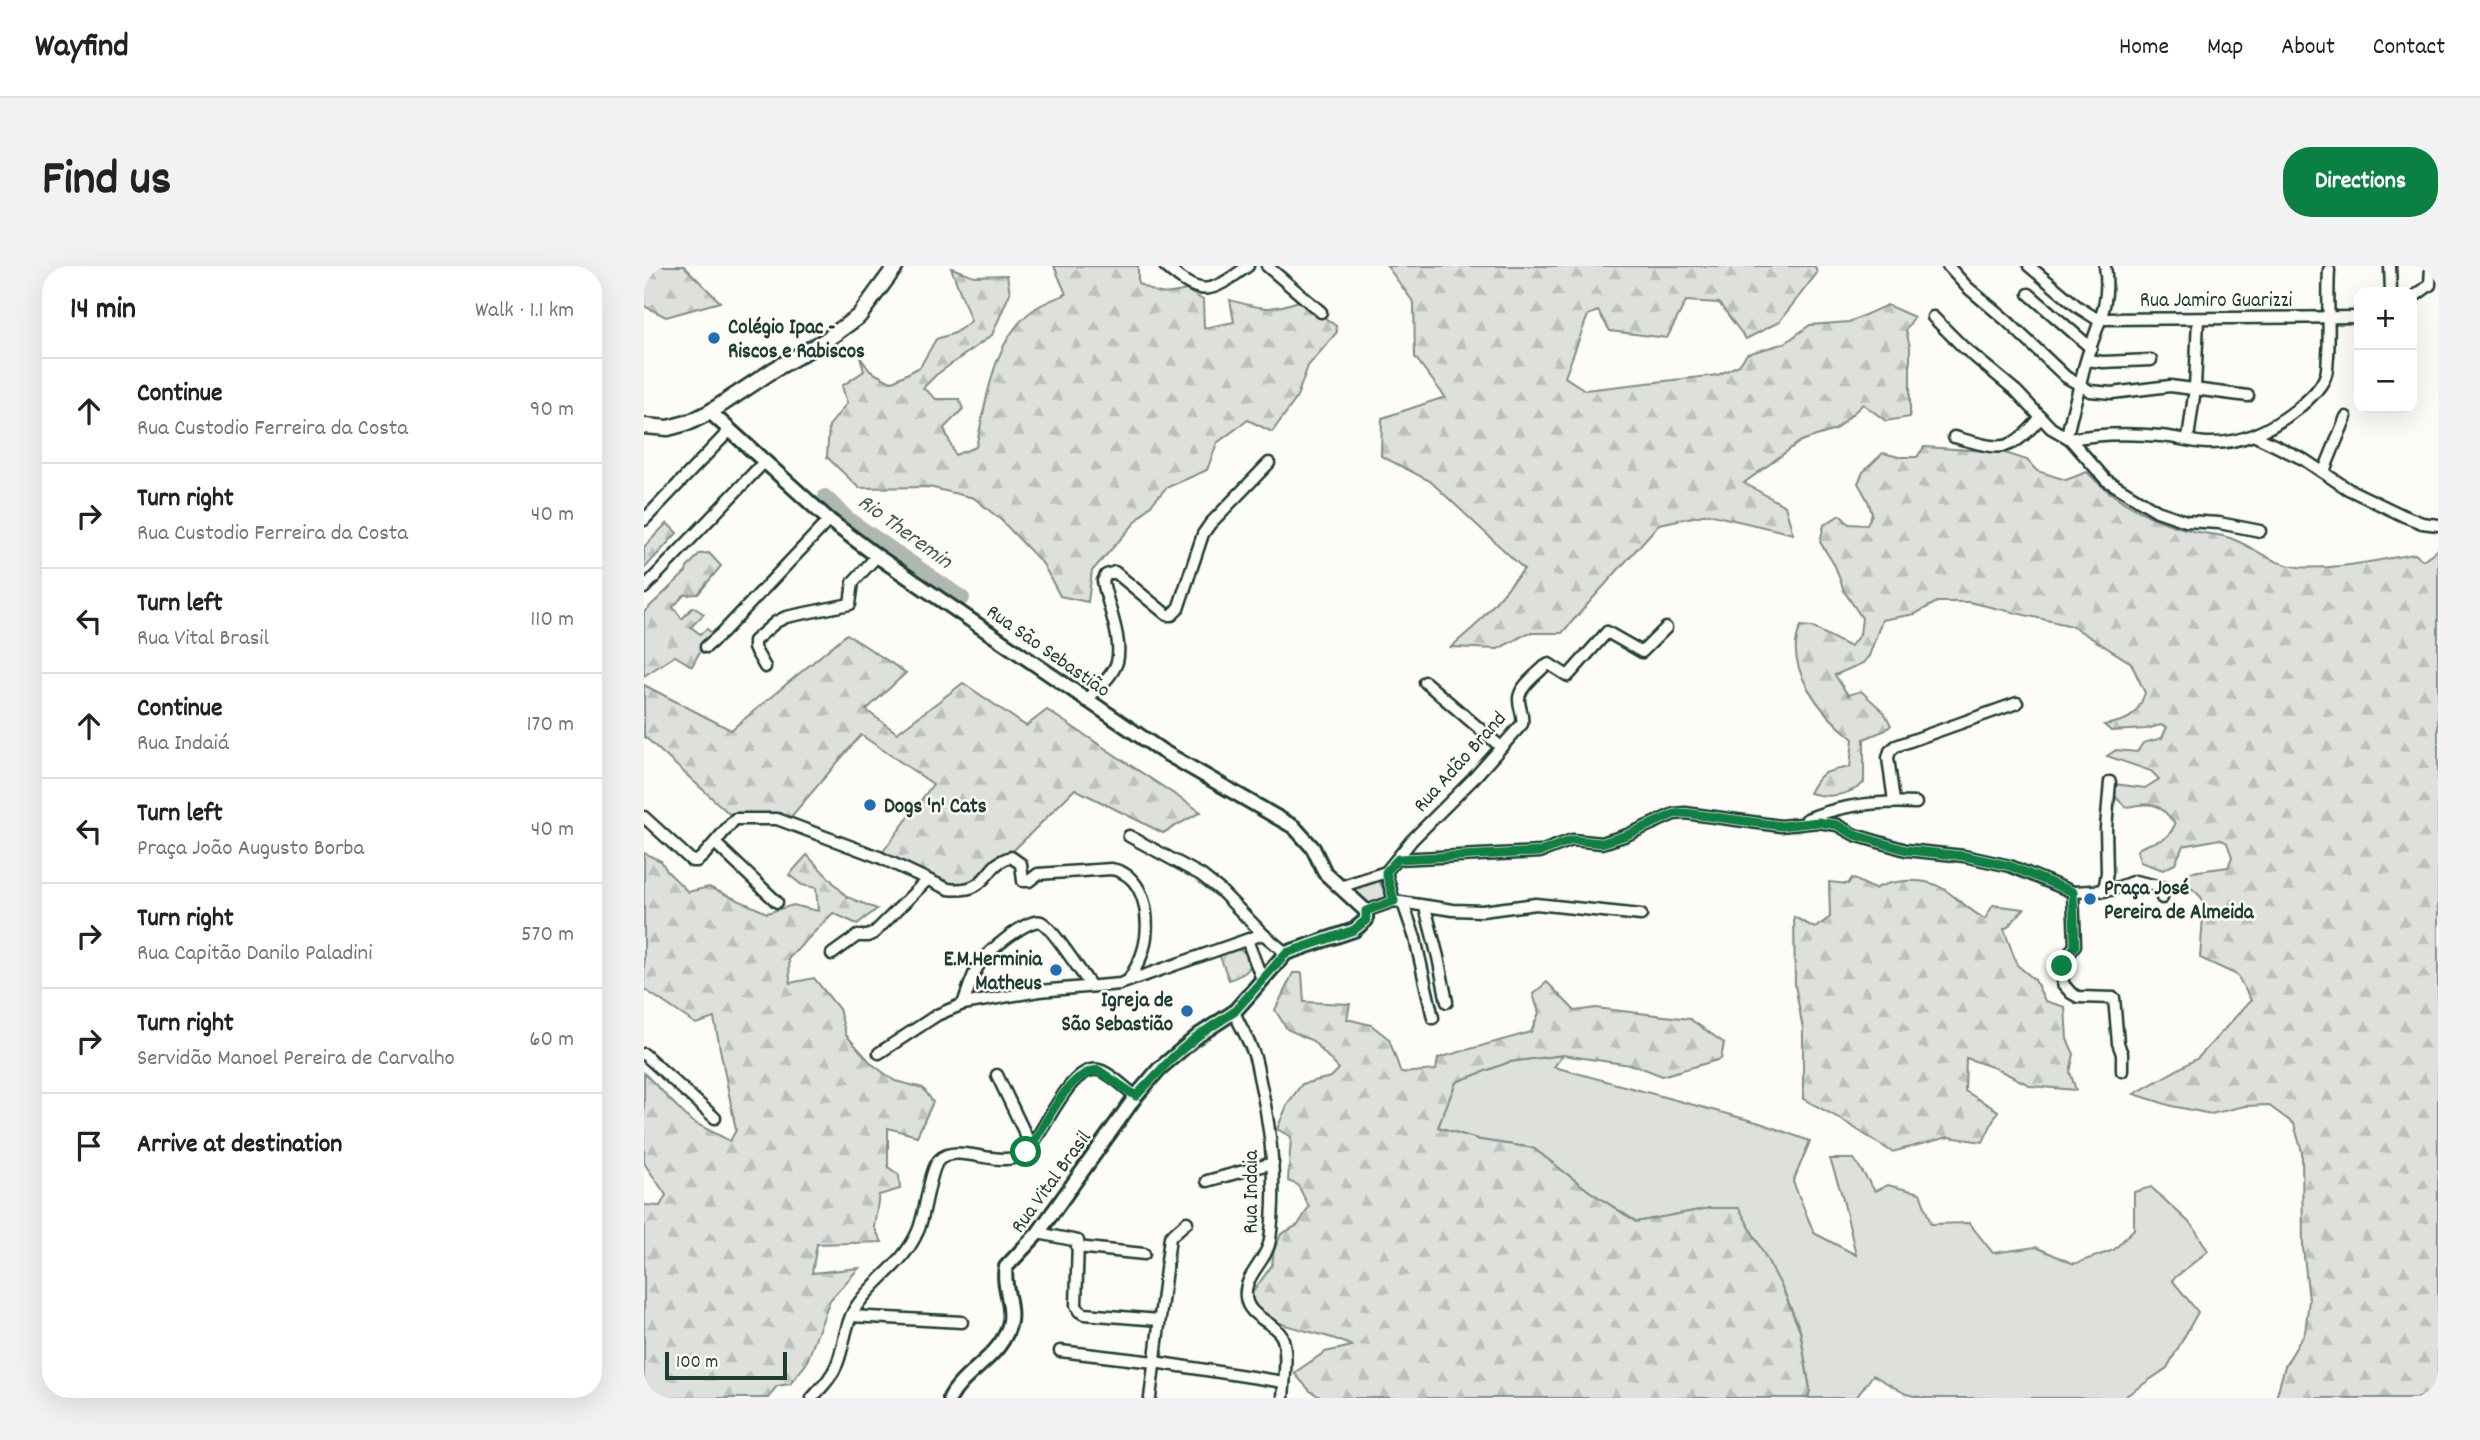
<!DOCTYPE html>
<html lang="en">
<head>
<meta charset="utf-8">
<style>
	:root { --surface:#fff; --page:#f2f2f2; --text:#222; --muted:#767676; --line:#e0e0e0; --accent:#0b8043 }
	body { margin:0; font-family:Dekko,sans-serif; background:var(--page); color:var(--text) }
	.controls { position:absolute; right:21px; top:21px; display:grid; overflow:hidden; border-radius:14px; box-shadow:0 7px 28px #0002 }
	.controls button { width:63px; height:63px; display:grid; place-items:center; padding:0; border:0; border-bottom:2px solid var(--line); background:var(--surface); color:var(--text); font:35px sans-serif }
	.scale { position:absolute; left:21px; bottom:18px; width:122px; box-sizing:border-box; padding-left:7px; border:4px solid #1f3d34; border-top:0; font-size:19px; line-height:24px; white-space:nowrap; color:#1f3d34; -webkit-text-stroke:5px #fdfcf7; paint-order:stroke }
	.stop { position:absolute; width:21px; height:21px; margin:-16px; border:5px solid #0b8043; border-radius:50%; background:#fff }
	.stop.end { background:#0b8043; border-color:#fff; box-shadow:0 2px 7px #0008 }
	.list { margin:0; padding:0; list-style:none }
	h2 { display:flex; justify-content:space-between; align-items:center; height:91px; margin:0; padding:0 28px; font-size:30px }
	h2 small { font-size:23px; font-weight:400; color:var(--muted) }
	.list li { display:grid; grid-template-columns:46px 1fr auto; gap:21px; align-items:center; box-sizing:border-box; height:105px; padding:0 28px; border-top:2px solid var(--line) }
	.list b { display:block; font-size:26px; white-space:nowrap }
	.list p { margin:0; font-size:23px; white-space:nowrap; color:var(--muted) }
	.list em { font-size:23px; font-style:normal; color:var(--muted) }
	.icon { flex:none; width:38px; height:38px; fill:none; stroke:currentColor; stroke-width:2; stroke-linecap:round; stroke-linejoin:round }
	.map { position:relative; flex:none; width:1794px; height:1132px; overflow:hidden; border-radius:28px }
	header { display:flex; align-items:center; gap:42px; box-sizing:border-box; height:98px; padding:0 35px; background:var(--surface); border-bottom:2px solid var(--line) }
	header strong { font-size:33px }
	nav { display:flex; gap:38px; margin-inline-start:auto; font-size:24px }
	.intro { display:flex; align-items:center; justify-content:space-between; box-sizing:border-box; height:168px; padding:0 42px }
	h1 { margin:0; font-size:49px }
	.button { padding:18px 32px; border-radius:28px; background:var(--accent); color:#fff; font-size:24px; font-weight:700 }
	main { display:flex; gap:42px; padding:0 42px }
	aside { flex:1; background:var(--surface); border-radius:28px; box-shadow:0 7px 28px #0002 }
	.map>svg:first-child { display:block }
	.grass { fill:#dde0db; stroke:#7e8e88; stroke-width:2 }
	.forest { fill:url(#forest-firs); stroke:#7e8e88; stroke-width:2 }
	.park { fill:url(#park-tufts); stroke:#7e8e88; stroke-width:2 }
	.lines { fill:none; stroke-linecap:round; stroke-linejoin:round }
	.river { stroke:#aeb8b1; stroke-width:14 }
	.minor-casing { stroke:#1f3d34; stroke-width:15 }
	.tertiary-casing { stroke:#1f3d34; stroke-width:18 }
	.secondary-casing { stroke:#1f3d34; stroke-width:19 }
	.minor { stroke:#fdfcf7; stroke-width:10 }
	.tertiary { stroke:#fdfcf7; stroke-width:12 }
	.secondary { stroke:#fdfcf7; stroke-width:14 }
	.route { stroke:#0b8043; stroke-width:9 }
	.poi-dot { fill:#1f6fb2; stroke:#fdfcf7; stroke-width:2.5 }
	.labels { text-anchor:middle; stroke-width:5; stroke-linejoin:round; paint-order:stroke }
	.street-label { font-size:21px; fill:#1f3d34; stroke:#fdfcf7 }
	.poi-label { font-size:21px; font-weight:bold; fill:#1f3d34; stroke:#fdfcf7; text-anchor:start }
	.water-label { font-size:23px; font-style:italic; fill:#435c53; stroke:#fdfcf7 }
</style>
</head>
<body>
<header>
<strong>Wayfind</strong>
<nav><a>Home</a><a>Map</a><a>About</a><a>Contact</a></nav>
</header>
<div class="intro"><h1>Find us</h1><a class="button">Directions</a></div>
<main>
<aside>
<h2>14 min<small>Walk · 1.1 km</small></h2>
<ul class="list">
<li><svg class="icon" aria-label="ahead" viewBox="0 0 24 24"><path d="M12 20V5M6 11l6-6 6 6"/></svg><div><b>Continue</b><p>Rua Custodio Ferreira da Costa</p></div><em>90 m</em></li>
<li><svg class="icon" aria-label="right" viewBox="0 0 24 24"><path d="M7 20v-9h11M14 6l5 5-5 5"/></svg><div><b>Turn right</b><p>Rua Custodio Ferreira da Costa</p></div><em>40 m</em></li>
<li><svg class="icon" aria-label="left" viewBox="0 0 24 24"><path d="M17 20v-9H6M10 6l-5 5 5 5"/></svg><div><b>Turn left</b><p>Rua Vital Brasil</p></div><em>110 m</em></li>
<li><svg class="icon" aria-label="ahead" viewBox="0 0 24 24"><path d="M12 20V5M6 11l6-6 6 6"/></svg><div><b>Continue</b><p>Rua Indaiá</p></div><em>170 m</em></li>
<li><svg class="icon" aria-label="left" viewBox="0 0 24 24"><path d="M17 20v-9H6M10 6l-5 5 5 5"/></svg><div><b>Turn left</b><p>Praça João Augusto Borba</p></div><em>40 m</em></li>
<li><svg class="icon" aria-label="right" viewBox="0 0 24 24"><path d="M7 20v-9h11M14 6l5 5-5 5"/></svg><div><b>Turn right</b><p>Rua Capitão Danilo Paladini</p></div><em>570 m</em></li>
<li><svg class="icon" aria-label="right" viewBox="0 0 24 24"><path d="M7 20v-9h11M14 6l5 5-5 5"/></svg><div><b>Turn right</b><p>Servidão Manoel Pereira de Carvalho</p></div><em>60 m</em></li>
<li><svg class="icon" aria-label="arrive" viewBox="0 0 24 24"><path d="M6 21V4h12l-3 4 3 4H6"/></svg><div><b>Arrive at destination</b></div></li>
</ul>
</aside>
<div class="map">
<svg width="1794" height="1132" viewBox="0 0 1794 1132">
	<defs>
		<pattern id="forest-firs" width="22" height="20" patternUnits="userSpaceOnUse" patternTransform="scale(1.75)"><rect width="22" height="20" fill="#dde0db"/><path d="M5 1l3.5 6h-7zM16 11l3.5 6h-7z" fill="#bdc1bd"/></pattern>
		<pattern id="park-tufts" width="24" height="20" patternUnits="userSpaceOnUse" patternTransform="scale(1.75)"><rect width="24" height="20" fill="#dde0db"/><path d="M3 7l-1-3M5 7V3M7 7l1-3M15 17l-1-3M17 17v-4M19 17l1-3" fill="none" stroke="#bdc1bd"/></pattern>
	</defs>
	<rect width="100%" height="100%" fill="#fdfcf7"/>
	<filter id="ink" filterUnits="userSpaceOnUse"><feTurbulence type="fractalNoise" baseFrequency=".0143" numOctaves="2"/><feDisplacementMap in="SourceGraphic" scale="14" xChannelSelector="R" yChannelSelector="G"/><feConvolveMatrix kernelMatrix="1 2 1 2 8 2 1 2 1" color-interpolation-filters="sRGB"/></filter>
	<g filter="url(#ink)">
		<polygon class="grass" points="919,789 910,801 1116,857 1166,875 1149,916 1170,967 1212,989 1198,929 1186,893 1210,893 1231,925 1244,919 1276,927 1287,958 1325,957 1349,987 1392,981 1430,998 1470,984 1490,963 1490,926 1507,921 1549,960 1564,985 1528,1014 1554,1046 1523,1102 1479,1132 1280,1132 1262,1128 1229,1109 1212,1132 1164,1132 1166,1124 1156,1064 1138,1021 1066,942 993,956 945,925 889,882 836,874 794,861 812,816 865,796"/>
		<g class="forest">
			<polygon points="0,0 40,0 76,36 22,51 0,40"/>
			<path d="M410,0H494V17C514,29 520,30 542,24L559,34L560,62L590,56L586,34C617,43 627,46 657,34L692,60L693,66L664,100L652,133L628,166L604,154L573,177L563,204L522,222L448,305L444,336L416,330L399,298L357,254L330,232L285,221L215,222L183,191L185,160L203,137L198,120L220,105L216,91L226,105L247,116L276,101L292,73L311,67L327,55L307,2L330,10L363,9L366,27L348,69L292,109L279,122L292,133H315L319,143L300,162L311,189L332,181C343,134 348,71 392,42C401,36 413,32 422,28Z"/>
			<polygon points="743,0 1171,0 1173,7 1135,56 1102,73 1075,37 1042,35 1023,72 966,65 954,45 944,49 921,111 941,124 1074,109 1095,99 1103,88 1141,77 1166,59 1205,56 1243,39 1270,51 1262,64 1266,81 1266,151 1242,155 1219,138 1191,164 1157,175 1100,217 1141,240 1149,268 1064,248 1015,258 918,367 884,367 854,383 807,381 832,359 880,303 786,215 737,190 738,152 801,131 771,91 770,37"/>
			<path d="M1280,181L1358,186L1383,194L1393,205L1422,214L1443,206C1470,235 1511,256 1549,265C1561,268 1575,268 1586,272C1609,280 1628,299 1654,301C1693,304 1732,294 1771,288L1779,294L1794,283V1132H1632L1641,1100L1661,1066L1665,1034L1659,982L1658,886L1650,858L1624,839L1601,840L1567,848L1528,840L1490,828L1554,792L1607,734L1593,709L1556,692L1560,638L1557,631L1538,613L1547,606L1584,601L1588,591L1583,577L1576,573L1539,580L1531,598L1519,604L1496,596L1493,584C1510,572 1522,580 1531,558C1514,535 1510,537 1482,541L1471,531L1470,518L1501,522L1515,513L1507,505L1463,490L1472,484L1493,486L1499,477L1518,472L1523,461L1517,459L1502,463L1467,465L1460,459C1484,455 1492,452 1501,427L1487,397L1428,360L1325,336H1293L1271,348L1238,354L1225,390L1219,397L1191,409L1204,429L1217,425L1240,446L1247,459L1242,464L1220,473V517C1204,530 1184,532 1165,527C1177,504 1181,506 1206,501L1209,473C1179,449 1137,401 1157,360L1168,361L1206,381L1216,368L1218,352L1200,325L1191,300L1176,276L1180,259L1196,249L1205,258L1223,259L1228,248L1224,235L1214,217L1219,206L1239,187L1255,191H1273Z"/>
			<polygon points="23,257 33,267 0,303 0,281"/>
			<polygon points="65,287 77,300 54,328 40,329 29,341 38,353 49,341 60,348 47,361 56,368 63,363 73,371 60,378 48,400 31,390 0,410 0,346 42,306 43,302 55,288"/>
			<polygon points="203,368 262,407 222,444 253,467 319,417 382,460 403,444 557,546 519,567 431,523 343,611 316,624 235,591 289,518 217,469 145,553 91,553 0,470 0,419 87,464"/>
			<polygon points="0,587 17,595 23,605 44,626 65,621 123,647 149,639 174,645 172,622 158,619 145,609 163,589 203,631 233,643 213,658 189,647 145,692 146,717 170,712 195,743 202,769 228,798 251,815 279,822 289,836 273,870 244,862 244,901 255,909 256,923 235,929 230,961 238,976 173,978 168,1007 215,1002 186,1034 162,1098 146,1118 133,1120 124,1132 0,1132 0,939 16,940 22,929 0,897 0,807 47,855 86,875 92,864 70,752 52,758 0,723"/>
			<path d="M1208,612L1230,623C1250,613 1281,611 1300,623C1314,633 1325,644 1341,653L1349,639L1380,643L1364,661L1360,663L1373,699L1391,714L1401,735L1421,741L1423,773L1430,788L1426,806L1432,824L1387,820L1351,802L1322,792L1321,825L1354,845L1339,876L1304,871L1248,886L1195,852L1159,833V763L1151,719L1150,651L1171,662L1186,651L1185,616L1204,618Z"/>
			<path d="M649,707H658L660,736L706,738L703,753L727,759L745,773L757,807L792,804L794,792L887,766L895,747L889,728L903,716L931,745L952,742L1046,753L1080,777L1077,793L1018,810L993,800L919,789L865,796L812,816L794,861L836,874L889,882L945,925L992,956L1066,942H1095L1138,1021L1156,1065L1166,1124L1164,1132H678L666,1125L650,1107L681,1086L708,1080C681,1065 642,1065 619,1048C613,1044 610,1036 606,1030L628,999L630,984L637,968L654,959L665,941L654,919L644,915L647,871L633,863L644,837L658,818L687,811L695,803L669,775L643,763L631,744Z"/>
		</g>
		<g class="park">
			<polygon points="732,614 736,616 743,632 724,639 708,622"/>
			<path d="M593,683L605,688C611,704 599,709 585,714L575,688Z"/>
		</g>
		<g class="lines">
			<polyline class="river" points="181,230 205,253 319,332"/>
			<g class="minor-casing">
				<g id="minor">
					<path d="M521,0C558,32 565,28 604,0"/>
					<polyline points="623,0 677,46"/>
					<polyline points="1304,0 1323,21 1362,54 1422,111 1446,125 1468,127 1526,120 1604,130"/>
					<polyline points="1385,0 1434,41 1456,55"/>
					<polyline points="1746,0 1747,26"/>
					<polyline points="1385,28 1447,82"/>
					<polyline points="1768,32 1786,19 1787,0"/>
					<path d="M1289,51L1319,81L1372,125L1407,162L1426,173C1457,167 1486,167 1517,170C1533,171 1549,177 1564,177C1597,178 1628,163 1653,143C1663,135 1676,124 1681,111C1684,105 1683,97 1684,90C1686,61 1683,33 1685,4"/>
					<polyline points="1458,53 1715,51"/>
					<polyline points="1443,94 1459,96 1507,94"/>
					<polyline points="1609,169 1659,193 1704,223 1760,250 1778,257 1794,259"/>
					<path d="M1423,170C1427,149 1434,127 1439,106C1448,66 1468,44 1461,0"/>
					<path d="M1310,171C1356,183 1364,190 1397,151"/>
					<polyline points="1426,173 1462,214 1513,245 1542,255 1575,257 1616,265"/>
					<polyline points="1544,173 1551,122 1554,53"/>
					<polyline points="1680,205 1702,151"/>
					<polyline points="0,254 86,164"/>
					<polyline points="0,322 121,195"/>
					<polyline points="62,381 78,367 185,254"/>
					<polyline points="121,401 110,382 110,375 132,356 142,351 206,338 209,316 233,290"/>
					<polyline points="781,416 857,481"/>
					<path d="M442,435C452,424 469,410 473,396C479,373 463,338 459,315L462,309L471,306L523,349H528L534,343L559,268L566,258L625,197"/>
					<polyline points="1250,535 1244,492 1246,485 1252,480 1373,437"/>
					<path d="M0,551L48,595H53L59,590L91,553H133L235,591L304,623C347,628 339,598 367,591L377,598L379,615H385L394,608L467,603C502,608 508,656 499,685C496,696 490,705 484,715"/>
					<path d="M1163,553C1197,539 1235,535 1272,537"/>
					<polyline points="485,570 557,609 576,624 619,668 642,687"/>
					<polyline points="71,577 133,636"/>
					<polyline points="754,593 896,586 928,574 958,577 983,569 1030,548 1041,547 1137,560 1174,556 1193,559 1211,569 1262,584 1320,590 1366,600 1429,626 1467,624 1491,615 1518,621 1518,632"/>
					<polyline points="742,606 750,635"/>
					<path d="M696,621L742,606L768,574L829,513L878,458C880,449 875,443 875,434C874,422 892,409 900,401L905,398L924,410L963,366L998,386L1022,362"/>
					<polyline points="1460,625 1463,606 1462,562 1466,516"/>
					<polyline points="1429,626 1431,679 1418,700 1419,718 1427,727 1434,731 1470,732 1474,777 1478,788 1478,805"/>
					<polyline points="750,635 809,644 838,645 892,638 997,649"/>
					<polyline points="759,637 771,672 789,752"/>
					<polyline points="781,641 794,691 803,736"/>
					<polyline points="722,645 750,635"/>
					<polyline points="603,674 618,713"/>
					<polyline points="188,688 213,670 224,670 230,667 283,614"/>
					<path d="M319,738C324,725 328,709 336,697C343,687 384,651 397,656C407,660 438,708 447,720"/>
					<path d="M590,746C596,760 605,774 610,789C613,797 614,807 616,815C628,867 633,921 626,974C623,995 599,1010 602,1031C604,1051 627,1054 637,1069C645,1082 640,1116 639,1132"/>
					<polyline points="235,787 293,749 319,738 395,725 476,718 619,668"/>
					<polyline points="0,788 71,852"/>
					<polyline points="353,809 387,880"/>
					<polyline points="563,915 629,897"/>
					<polyline points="394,967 434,975 432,1039 435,1045 440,1048 515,1054"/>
					<polyline points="433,981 500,988"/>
					<polyline points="207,1050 318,1056"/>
					<polyline points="416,1085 510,1096 640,1116"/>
					<path d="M168,1132C178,1121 188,1111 193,1098C201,1078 201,1055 214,1038C234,1010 259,999 274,965C281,950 286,902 295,894C314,875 358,906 382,886C399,871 427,792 458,805C470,810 481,822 492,830"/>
					<polyline points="506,1132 526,971 543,956"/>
				</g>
			</g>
			<g class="tertiary-casing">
				<path id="tertiary" d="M66,146L185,254L233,290L518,485L650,561L669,582L681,607L722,645V654L710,664L642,687L590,746L555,769L515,803L492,830L394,967L362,1001C358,1019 369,1037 366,1055C360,1090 321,1104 306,1132"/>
			</g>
			<g class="secondary-casing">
				<polyline id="secondary" points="0,160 24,162 46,156 66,146 131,103 182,74 215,50 252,0"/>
			</g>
			<use href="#minor" class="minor"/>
			<use href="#tertiary" class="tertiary"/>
			<use href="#secondary" class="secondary"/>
		</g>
	</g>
	<g class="lines" filter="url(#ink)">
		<path class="route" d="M382,886C403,862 419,808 454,804L492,830L529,791L555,769L590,746L642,687L710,664L722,654V645L750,635L742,606L754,593L896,586L928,574L958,577L983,569L1030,548L1041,547L1138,560L1174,556L1193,559L1211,569L1262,584L1320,590L1366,600L1429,626L1431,680L1418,700"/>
	</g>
	<g class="poi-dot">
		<circle cx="70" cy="72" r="7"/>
		<circle cx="226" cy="539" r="7"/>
		<circle cx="1446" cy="633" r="7"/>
		<circle cx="412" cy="704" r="7"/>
		<circle cx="543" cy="745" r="7"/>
	</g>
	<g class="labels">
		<g class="street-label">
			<text x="1572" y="40">Rua Jamiro Guarizzi</text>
			<text transform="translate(405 384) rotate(35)" y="7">Rua São Sebastião</text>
			<text transform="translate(815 495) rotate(-48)" y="7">Rua Adão Brand</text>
			<text transform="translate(406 915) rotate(-54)" y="7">Rua Vital Brasil</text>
			<text transform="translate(606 926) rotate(-90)" y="7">Rua Indaia</text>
		</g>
		<g class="poi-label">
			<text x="84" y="67">Colégio Ipac -<tspan x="84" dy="24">Riscos e Rabiscos</tspan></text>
			<text x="240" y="546">Dogs 'n' Cats</text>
			<text x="1460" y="628">Praça José<tspan x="1460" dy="24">Pereira de Almeida</tspan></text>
			<text x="398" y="699" text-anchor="end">E.M.Herminia<tspan x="398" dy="24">Matheus</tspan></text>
			<text x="529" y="740" text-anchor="end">Igreja de<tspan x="529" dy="24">São Sebastião</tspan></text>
		</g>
		<g class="water-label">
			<text transform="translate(262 264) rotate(36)" y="8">Rio Theremin</text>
		</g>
	</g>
</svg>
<div class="controls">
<button>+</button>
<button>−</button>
</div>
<div class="scale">100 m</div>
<div class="stop" style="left:382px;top:886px"></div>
<div class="stop end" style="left:1418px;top:700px"></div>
</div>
</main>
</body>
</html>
